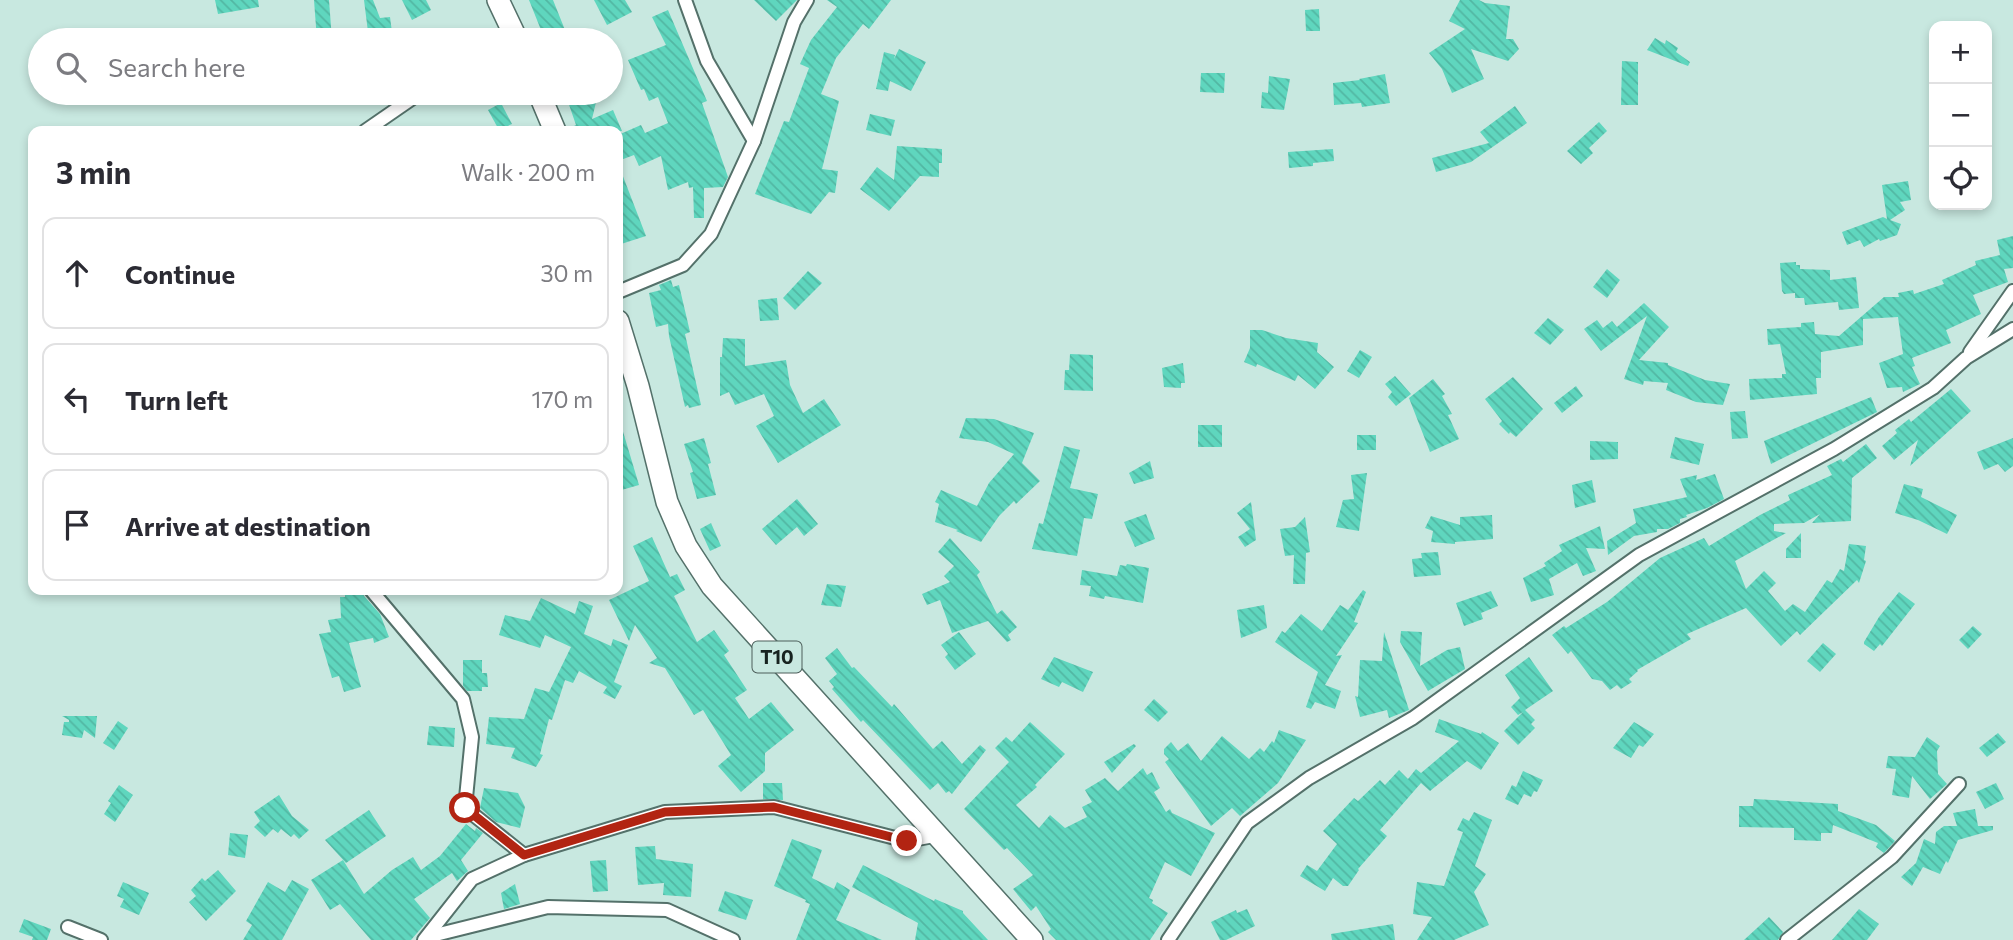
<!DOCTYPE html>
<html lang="en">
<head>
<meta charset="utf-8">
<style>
	:root { --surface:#fff; --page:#f2f2f3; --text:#2b2b33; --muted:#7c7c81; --line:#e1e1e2 }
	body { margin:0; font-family:Commissioner,sans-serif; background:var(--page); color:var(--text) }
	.controls { position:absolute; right:21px; top:21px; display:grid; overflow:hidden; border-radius:14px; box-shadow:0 4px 10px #0003 }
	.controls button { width:63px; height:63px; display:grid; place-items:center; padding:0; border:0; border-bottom:2px solid var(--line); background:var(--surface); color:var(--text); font:35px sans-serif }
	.stop { position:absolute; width:21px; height:21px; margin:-16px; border:5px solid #b22412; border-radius:50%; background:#fff }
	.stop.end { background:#b22412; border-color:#fff; box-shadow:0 2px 7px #0008 }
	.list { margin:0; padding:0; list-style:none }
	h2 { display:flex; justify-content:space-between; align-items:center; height:91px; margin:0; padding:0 28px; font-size:30px }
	h2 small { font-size:23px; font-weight:400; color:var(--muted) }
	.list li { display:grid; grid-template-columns:46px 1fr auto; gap:21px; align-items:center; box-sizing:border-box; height:112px; margin:0 14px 14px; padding:0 14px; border:2px solid var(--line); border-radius:14px }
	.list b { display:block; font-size:26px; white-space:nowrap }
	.list em { font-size:23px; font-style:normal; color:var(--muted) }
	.icon { flex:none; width:38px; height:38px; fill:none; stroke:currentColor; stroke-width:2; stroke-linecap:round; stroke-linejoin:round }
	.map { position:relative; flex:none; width:2013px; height:940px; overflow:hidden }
	.search { position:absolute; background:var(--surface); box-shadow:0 4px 10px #0003; left:28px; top:28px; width:595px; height:77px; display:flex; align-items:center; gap:18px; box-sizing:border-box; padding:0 24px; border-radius:38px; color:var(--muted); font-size:26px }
	.panel { position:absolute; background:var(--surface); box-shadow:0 4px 10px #0003; left:28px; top:126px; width:595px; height:469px; border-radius:14px }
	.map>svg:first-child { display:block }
	.building { fill:url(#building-back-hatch) }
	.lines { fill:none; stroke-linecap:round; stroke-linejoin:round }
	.minor-casing { stroke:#54716a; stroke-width:16 }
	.trunk-casing { stroke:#54716a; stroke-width:24 }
	.minor { stroke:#fff; stroke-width:12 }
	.trunk { stroke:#fff; stroke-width:21 }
	.route { stroke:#b22412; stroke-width:9 }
	.labels { text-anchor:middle; stroke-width:6; stroke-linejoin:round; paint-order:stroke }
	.shield { fill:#c8e8e0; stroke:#4c5e5a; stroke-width:2 }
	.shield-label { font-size:19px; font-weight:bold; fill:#172320 }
</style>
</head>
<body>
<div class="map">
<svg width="2013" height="940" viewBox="0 0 2013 940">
	<defs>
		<pattern id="building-back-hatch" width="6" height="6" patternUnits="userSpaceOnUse" patternTransform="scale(1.75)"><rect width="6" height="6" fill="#5fd6be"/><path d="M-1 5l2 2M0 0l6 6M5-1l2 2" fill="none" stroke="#52b7a3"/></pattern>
	</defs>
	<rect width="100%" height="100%" fill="#c8e8e0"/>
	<g class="building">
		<polygon points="215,0 258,0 259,7 218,14"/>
		<polygon points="314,0 329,0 332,40 317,40"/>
		<polygon points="364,0 373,0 380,18 390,17 393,40 369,40"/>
		<polygon points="402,0 426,0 431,10 412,20"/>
		<polygon points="529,0 553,0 569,40 545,40"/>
		<polygon points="594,0 625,0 632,12 607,25"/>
		<polygon points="754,0 797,0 776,21"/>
		<polygon points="827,0 891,0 869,29 863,24 836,58 821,94 839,101 822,169 838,171 835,193 829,192 811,214 755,194 784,121 789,122 809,68 800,64 811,40 837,7"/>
		<polygon points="1460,0 1479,0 1485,3 1510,6 1506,39 1513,39 1519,49 1508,61 1471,49 1484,79 1452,93 1442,69 1429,53 1465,29 1449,21"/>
		<polygon points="1319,9 1320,31 1306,31 1305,10"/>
		<polygon points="668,10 707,101 702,103 728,177 723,187 704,188 704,218 694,218 693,187 689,188 688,182 668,190 661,156 639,166 634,155 618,161 618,135 641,125 645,133 668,123 658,97 649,101 644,89 641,90 628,60 666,45 652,17"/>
		<polygon points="1655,38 1665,44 1666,40 1678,48 1676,52 1690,62 1688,66 1647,50"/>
		<polygon points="899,49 926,62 911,91 890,81 888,91 876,89 884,52 895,55 894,59"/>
		<polygon points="1622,61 1638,62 1638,105 1621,105"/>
		<polygon points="1201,73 1225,73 1224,93 1200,92"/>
		<polygon points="1385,74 1390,103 1362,107 1361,103 1334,105 1333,83 1360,80 1359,79"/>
		<polygon points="1269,76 1290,79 1284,110 1261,108 1262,92 1268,93"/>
		<polygon points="565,93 592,93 597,98 592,119 613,110 622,131 568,131 568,129 576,125"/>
		<polygon points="501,103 512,124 499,130 488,110"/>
		<polygon points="1515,106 1527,123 1471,162 1436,172 1432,158 1489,143 1480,132"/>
		<polygon points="870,114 895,120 891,136 866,130"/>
		<polygon points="1599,122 1607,131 1589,148 1593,153 1581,164 1567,151"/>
		<polygon points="897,146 942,149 942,163 939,163 939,177 920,176 889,211 860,189 877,167 894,180"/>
		<polygon points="1333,149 1334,161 1313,163 1313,166 1289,168 1288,152"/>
		<polygon points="619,166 646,236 618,245 618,167"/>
		<polygon points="1908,181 1911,200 1900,202 1905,210 1890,220 1901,224 1897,235 1880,241 1879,239 1864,247 1860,240 1847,245 1842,232 1883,217 1887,219 1882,185"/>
		<polygon points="2013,236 2013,268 2004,269 2008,282 1973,295 1981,314 1946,330 1951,343 1912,358 1915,366 1912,367 1920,384 1903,392 1902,387 1887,388 1879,363 1903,354 1898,317 1863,319 1863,345 1821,352 1821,378 1816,378 1817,394 1750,400 1749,379 1782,378 1782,374 1786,374 1780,344 1768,345 1767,329 1801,327 1801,323 1814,322 1815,334 1839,336 1884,297 1899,297 1898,293 1913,290 1914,294 1944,284 1942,280 1976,265 1975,261 2000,255 1997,240"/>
		<polygon points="1796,262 1796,265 1800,265 1800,269 1830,270 1830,280 1856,277 1859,308 1839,310 1838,302 1805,305 1804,298 1795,298 1795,293 1784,294 1782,291 1780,263"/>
		<polygon points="1607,269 1620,280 1607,298 1593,287"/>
		<polygon points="808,271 822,283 795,310 783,298"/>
		<polygon points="671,280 673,287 679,285 690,332 685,334 701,405 689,408 688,405 685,407 669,336 668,324 656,327 649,293 661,290 659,285"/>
		<polygon points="777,298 779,320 760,321 758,300"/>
		<polygon points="1644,303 1669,327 1639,360 1668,363 1668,365 1705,380 1730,384 1723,405 1696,402 1666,390 1668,383 1644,381 1643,385 1624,379 1647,316 1601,351 1584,329 1597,320 1603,328 1612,321 1617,327"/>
		<polygon points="1548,318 1564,330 1550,345 1534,333"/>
		<polygon points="1250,330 1262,330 1286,338 1318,343 1317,352 1334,367 1315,389 1298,375 1295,381 1257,364 1256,367 1244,362 1250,348"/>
		<polygon points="723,338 745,339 745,366 786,360 790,385 803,413 824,399 841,425 778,463 756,426 774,416 764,394 735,405 729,392 720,396 720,357 722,357"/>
		<polygon points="1360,350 1372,357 1359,378 1347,371"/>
		<polygon points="1070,354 1093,355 1093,391 1064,390 1065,370 1069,370"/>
		<polygon points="1183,363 1185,383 1181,383 1181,388 1164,387 1162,368"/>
		<polygon points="1395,376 1411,394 1396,406 1388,397 1392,392 1385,384"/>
		<polygon points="1513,377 1543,409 1516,437 1510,432 1509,434 1499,424 1502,421 1485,399"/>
		<polygon points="1433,379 1445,394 1442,396 1452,414 1448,415 1459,439 1430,452 1409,398"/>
		<polygon points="1576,386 1583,396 1562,413 1554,403"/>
		<polygon points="1951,389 1971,411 1910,466 1918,440 1894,460 1882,446 1897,433 1895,430 1909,419 1911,422"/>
		<polygon points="1871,397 1877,412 1771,464 1764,441"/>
		<polygon points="1745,411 1748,438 1732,439 1730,412"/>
		<polygon points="966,418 994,419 1034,433 1022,463 1040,481 1016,504 1014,501 999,516 981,542 956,531 958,530 935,522 939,504 935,502 941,490 977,506 989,483 1014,454 988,442 959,438"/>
		<polygon points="621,425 639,485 618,491 618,426"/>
		<rect x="1198" y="425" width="24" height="22"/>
		<rect x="1357" y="435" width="19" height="15"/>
		<polygon points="1675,437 1704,444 1699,465 1670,458"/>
		<polygon points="704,438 711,463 708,464 716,495 697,499 690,473 693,472 684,444"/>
		<polygon points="2013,438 2013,466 2005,472 1998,464 1984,470 1977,452"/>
		<polygon points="1590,441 1618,442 1618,459 1590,460"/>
		<polygon points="1866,444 1877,458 1852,478 1851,521 1812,523 1820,514 1804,523 1774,524 1774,531 1786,533 1735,561 1746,589 1764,571 1776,583 1768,591 1785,611 1793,604 1805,612 1827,580 1832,583 1840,569 1844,571 1849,544 1866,546 1864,560 1866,561 1859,583 1857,580 1800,635 1797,631 1781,646 1746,608 1687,634 1691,639 1637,670 1638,671 1629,679 1632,682 1621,689 1617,685 1610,690 1602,681 1592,679 1571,651 1568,654 1552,635 1564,626 1566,628 1607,602 1660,558 1704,538 1709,546 1760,515 1790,500 1788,495 1832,475 1827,466 1841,459 1843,462"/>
		<polygon points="1064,446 1080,450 1070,488 1098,494 1092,519 1084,518 1077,556 1032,549 1039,523 1043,524"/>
		<polygon points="1150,461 1154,478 1134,484 1129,473"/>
		<polygon points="1367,473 1359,531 1336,527 1343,500 1354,499 1351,475"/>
		<polygon points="1715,474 1724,499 1707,508 1686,515 1687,517 1680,519 1680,523 1668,529 1657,529 1657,532 1634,536 1608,555 1607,541 1636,523 1633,509 1687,497 1680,479 1697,475 1696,480"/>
		<polygon points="1592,480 1596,502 1575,508 1572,485"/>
		<polygon points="1904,484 1923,489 1921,497 1957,515 1947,534 1918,520 1895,513"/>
		<polygon points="797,499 818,524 804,536 797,527 776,545 762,529"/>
		<polygon points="1251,502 1256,540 1245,547 1238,537 1250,529 1237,513"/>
		<polygon points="1146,514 1155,539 1135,547 1124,522"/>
		<polygon points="1492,515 1493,539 1455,542 1455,544 1431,542 1433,531 1425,528 1431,516 1460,525 1460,517"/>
		<polygon points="1305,517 1310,552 1306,553 1305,584 1293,584 1294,555 1285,556 1280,529 1295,527"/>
		<polygon points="711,523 721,546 710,551 700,529"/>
		<polygon points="1600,526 1605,549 1586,548 1596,571 1583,576 1577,563 1549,579 1554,595 1531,602 1523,578 1546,566 1544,563 1562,551 1559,545"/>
		<polygon points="1801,533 1801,558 1786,558 1786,549"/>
		<polygon points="652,537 670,577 677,574 685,590 674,596 697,642 714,630 729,651 724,655 747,690 735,698 749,719 771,702 794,730 765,753 765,771 741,792 718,766 731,755 703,710 694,715 665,668 649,663 657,658 635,625 629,641 609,600 649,581 633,546"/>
		<polygon points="950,538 980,572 977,575 997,614 1002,610 1017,627 1008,635 1011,640 1007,642 988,621 952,633 940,600 927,605 922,594 950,582 944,576 954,566 938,552"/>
		<polygon points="1438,552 1441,575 1414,577 1412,559 1422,558 1421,553"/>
		<polygon points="1127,564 1149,568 1143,603 1105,596 1104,599 1089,596 1091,586 1080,585 1082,570 1117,576 1120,565 1126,566"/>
		<polygon points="827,584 846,586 841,607 821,605"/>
		<polygon points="345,590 362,590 364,596 380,614 389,637 374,643 373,638 349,643 361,687 344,692 339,676 332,678 319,634 331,632 328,620 341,618 340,597 345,597"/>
		<polygon points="1363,590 1366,592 1354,622 1358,623 1336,656 1342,655 1325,685 1341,691 1335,709 1315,702 1311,709 1306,707 1318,672 1275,642 1282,631 1285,633 1301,614 1322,631 1340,605 1348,610"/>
		<polygon points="1491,591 1498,606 1481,613 1483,619 1464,626 1456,603"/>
		<polygon points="1899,592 1915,604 1882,646 1880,644 1874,651 1864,644 1864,642 1879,617"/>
		<polygon points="541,598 575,614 579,601 593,606 584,634 611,646 613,639 628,645 614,682 622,686 615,699 603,693 607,687 579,671 573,683 565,680 552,720 549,719 540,754 543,755 536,767 511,758 515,748 486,744 489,717 524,719 535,688 549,692 571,647 545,635 540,648 499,635 505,615 530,621"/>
		<polygon points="1264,605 1267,628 1241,638 1237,610"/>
		<polygon points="1973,626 1982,634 1968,649 1959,640"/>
		<polygon points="1401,631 1422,632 1420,666 1447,650 1460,647 1465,669 1428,691 1400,642"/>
		<polygon points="959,632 976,654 955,670 945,657 948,654 941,645"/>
		<polygon points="1384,632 1409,710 1389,718 1387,710 1360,717 1355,696 1358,697 1360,660 1382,661"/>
		<polygon points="1823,643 1836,654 1820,672 1807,661"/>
		<polygon points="837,648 852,668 854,667 892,707 894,704 933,749 942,741 962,764 980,745 986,750 952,794 949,791 946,793 938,783 930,790 863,720 861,722 832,689 834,687 829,681 837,674 825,658"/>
		<polygon points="1054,657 1093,672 1083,692 1062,682 1059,687 1041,679"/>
		<polygon points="1529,657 1553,691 1525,710 1535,720 1531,724 1535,728 1518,745 1504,731 1523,712 1518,715 1511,707 1520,698 1505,675"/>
		<polygon points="463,660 482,660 482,673 487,673 488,687 482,687 482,691 467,691 463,686"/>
		<polygon points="1154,699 1168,712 1158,722 1144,710"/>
		<polygon points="62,716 97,716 95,738 84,730 82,738 62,735 64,722 69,722 69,720"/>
		<polygon points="1439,719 1481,734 1482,732 1499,743 1481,770 1467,761 1430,791 1421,783 1380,830 1387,836 1358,869 1359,870 1348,886 1343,886 1333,878 1325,891 1300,876 1307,865 1317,871 1337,844 1323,831 1354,798 1358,801 1380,780 1385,785 1399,770 1408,779 1416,769 1421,773 1459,741 1435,732"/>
		<polygon points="118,721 128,728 114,750 103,743"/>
		<polygon points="1030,722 1065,754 1035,785 1037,787 1016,805 1039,828 1050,815 1065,828 1087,817 1082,807 1092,802 1085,790 1105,778 1118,791 1143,768 1147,775 1152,772 1160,788 1154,792 1166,812 1170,809 1172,813 1215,833 1191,876 1165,862 1149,898 1153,900 1152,903 1168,913 1150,940 1056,940 1048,932 1051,929 1036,906 1031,911 1013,889 1033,875 1007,848 1004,850 964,809 1009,762 995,748 1006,737 1012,742"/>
		<polygon points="1634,722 1654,734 1643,747 1639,745 1631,758 1613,748"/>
		<polygon points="429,726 455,728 454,747 427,745"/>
		<polygon points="1279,730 1306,740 1278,783 1240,816 1232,808 1211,826 1165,762 1169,759 1164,754 1164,749 1171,742 1178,751 1188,743 1201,761 1222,736 1249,759 1260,748 1264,752 1272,741 1274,743"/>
		<polygon points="1998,733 2006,742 1987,757 1979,748"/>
		<polygon points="1927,737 1940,746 1937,751 1938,774 1947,784 1930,799 1912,776 1909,798 1892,795 1896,769 1886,768 1888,756 1915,757"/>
		<polygon points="1134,744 1136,746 1112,773 1104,762"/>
		<polygon points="1523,771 1543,780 1537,792 1534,791 1531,797 1524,794 1518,805 1505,799 1512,785 1516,787"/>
		<polygon points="763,783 782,783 783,800 763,799"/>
		<polygon points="1996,783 2004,799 1985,809 1976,792"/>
		<polygon points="119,785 133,795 115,822 104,814 111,803 108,801"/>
		<polygon points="484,788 518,793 525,807 520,828 496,822 480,808"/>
		<polygon points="279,795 292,816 309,830 299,839 294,834 291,837 281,829 278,833 273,829 265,837 254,827 260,821 254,812"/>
		<polygon points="1754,799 1838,804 1838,811 1876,825 1895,841 1884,853 1876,847 1878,843 1833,825 1832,833 1821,833 1821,841 1794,840 1794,828 1739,827 1739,806 1753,806"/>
		<polygon points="1975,809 1978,826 1993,826 1993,830 1958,840 1948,863 1946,861 1940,874 1923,867 1912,886 1901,877 1916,863 1924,839 1935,844 1936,832 1944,826 1957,826 1953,813"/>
		<polygon points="369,810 386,836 346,863 325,840"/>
		<polygon points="1474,812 1492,820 1475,866 1486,874 1474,892 1489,925 1454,940 1417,940 1432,917 1413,914 1417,882 1444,886 1463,832 1457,830 1463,818 1469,821"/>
		<polygon points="466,824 475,831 476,828 483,833 461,860 468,871 457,881 452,873 414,899 430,918 411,940 371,940 340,904 330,910 311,880 343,860 364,894 392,870 413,857 421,870 440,856"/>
		<polygon points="230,833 248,835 245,858 228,855"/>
		<polygon points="792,839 822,850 812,878 834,889 837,882 850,890 836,920 882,940 796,940 810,904 805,902 806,900 774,886"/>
		<polygon points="655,846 656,859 693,864 691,897 663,895 664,883 638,885 635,847"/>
		<polygon points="606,860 608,891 593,892 590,861"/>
		<polygon points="863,865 934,901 935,899 963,911 963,913 988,940 915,940 918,923 852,887"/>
		<polygon points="218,870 236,891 206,921 189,902 196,896 191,890 202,878 205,881"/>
		<polygon points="292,880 309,889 282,940 243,940 252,925 246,921 268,882 285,892"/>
		<polygon points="123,882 149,893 139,915 120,907 124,899 117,896"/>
		<polygon points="515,884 520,904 504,909 501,893"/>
		<polygon points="725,891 753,900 746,920 718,911"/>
		<polygon points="1247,909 1255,926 1226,940 1220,940 1211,922 1236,910 1237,913"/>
		<polygon points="1859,909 1879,924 1867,940 1832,940"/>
		<polygon points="1769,917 1783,932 1778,940 1744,940"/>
		<polygon points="24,919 51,929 47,940 32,940 33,937 19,932"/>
		<polygon points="1393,924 1395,940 1332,940 1331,934"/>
	</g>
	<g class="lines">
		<g class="minor-casing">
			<g id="minor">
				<polyline points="685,0 707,61 754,141"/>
				<polyline points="497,40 513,30"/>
				<polyline points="365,131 420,93"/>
				<polyline points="618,292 683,265 711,234 754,141 794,22 807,0"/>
				<polyline points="1970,352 2013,291"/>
				<polyline points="371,590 463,699 472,737 465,808 524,855"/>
				<polyline points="68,927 101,940"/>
				<polyline points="427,937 548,907 667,910 733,940"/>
				<polyline points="424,940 472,879 524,855 665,812 774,807 907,841 939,835"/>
				<polyline points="1168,940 1247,823 1309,778 1413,718 1639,555 1834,449 1933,388 1966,358 2013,329"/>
				<polyline points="1787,940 1892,857 1959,784"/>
			</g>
		</g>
		<g class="trunk-casing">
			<g id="trunk">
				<polyline points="498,0 517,40"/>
				<polyline points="539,93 555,131"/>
				<polyline points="618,321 638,386 667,502 686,546 712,586 1032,940"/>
			</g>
		</g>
		<use href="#minor" class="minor"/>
		<use href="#trunk" class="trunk"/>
	</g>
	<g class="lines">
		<polyline class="route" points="465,808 524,855 665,812 774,807 907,841"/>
	</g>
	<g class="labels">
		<rect class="shield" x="752.5" y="641.5" width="49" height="31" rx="5"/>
		<g class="shield-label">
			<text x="777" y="664">T10</text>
		</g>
	</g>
</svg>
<div class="controls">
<button>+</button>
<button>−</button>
<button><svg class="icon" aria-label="locate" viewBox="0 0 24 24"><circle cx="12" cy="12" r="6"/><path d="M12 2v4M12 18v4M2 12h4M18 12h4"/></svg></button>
</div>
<div class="stop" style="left:465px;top:808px"></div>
<div class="stop end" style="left:907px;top:841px"></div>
<div class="search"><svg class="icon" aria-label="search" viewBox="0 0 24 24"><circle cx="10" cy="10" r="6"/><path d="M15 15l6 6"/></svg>Search here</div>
<section class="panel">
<h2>3 min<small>Walk · 200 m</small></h2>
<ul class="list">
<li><svg class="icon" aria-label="ahead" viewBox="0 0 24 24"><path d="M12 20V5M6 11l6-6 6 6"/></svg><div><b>Continue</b></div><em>30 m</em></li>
<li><svg class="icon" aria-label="left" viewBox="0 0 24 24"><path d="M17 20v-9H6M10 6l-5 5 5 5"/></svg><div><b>Turn left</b></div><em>170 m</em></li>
<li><svg class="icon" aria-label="arrive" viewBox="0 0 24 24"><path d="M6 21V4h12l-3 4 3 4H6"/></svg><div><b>Arrive at destination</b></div></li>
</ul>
</section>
</div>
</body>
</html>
